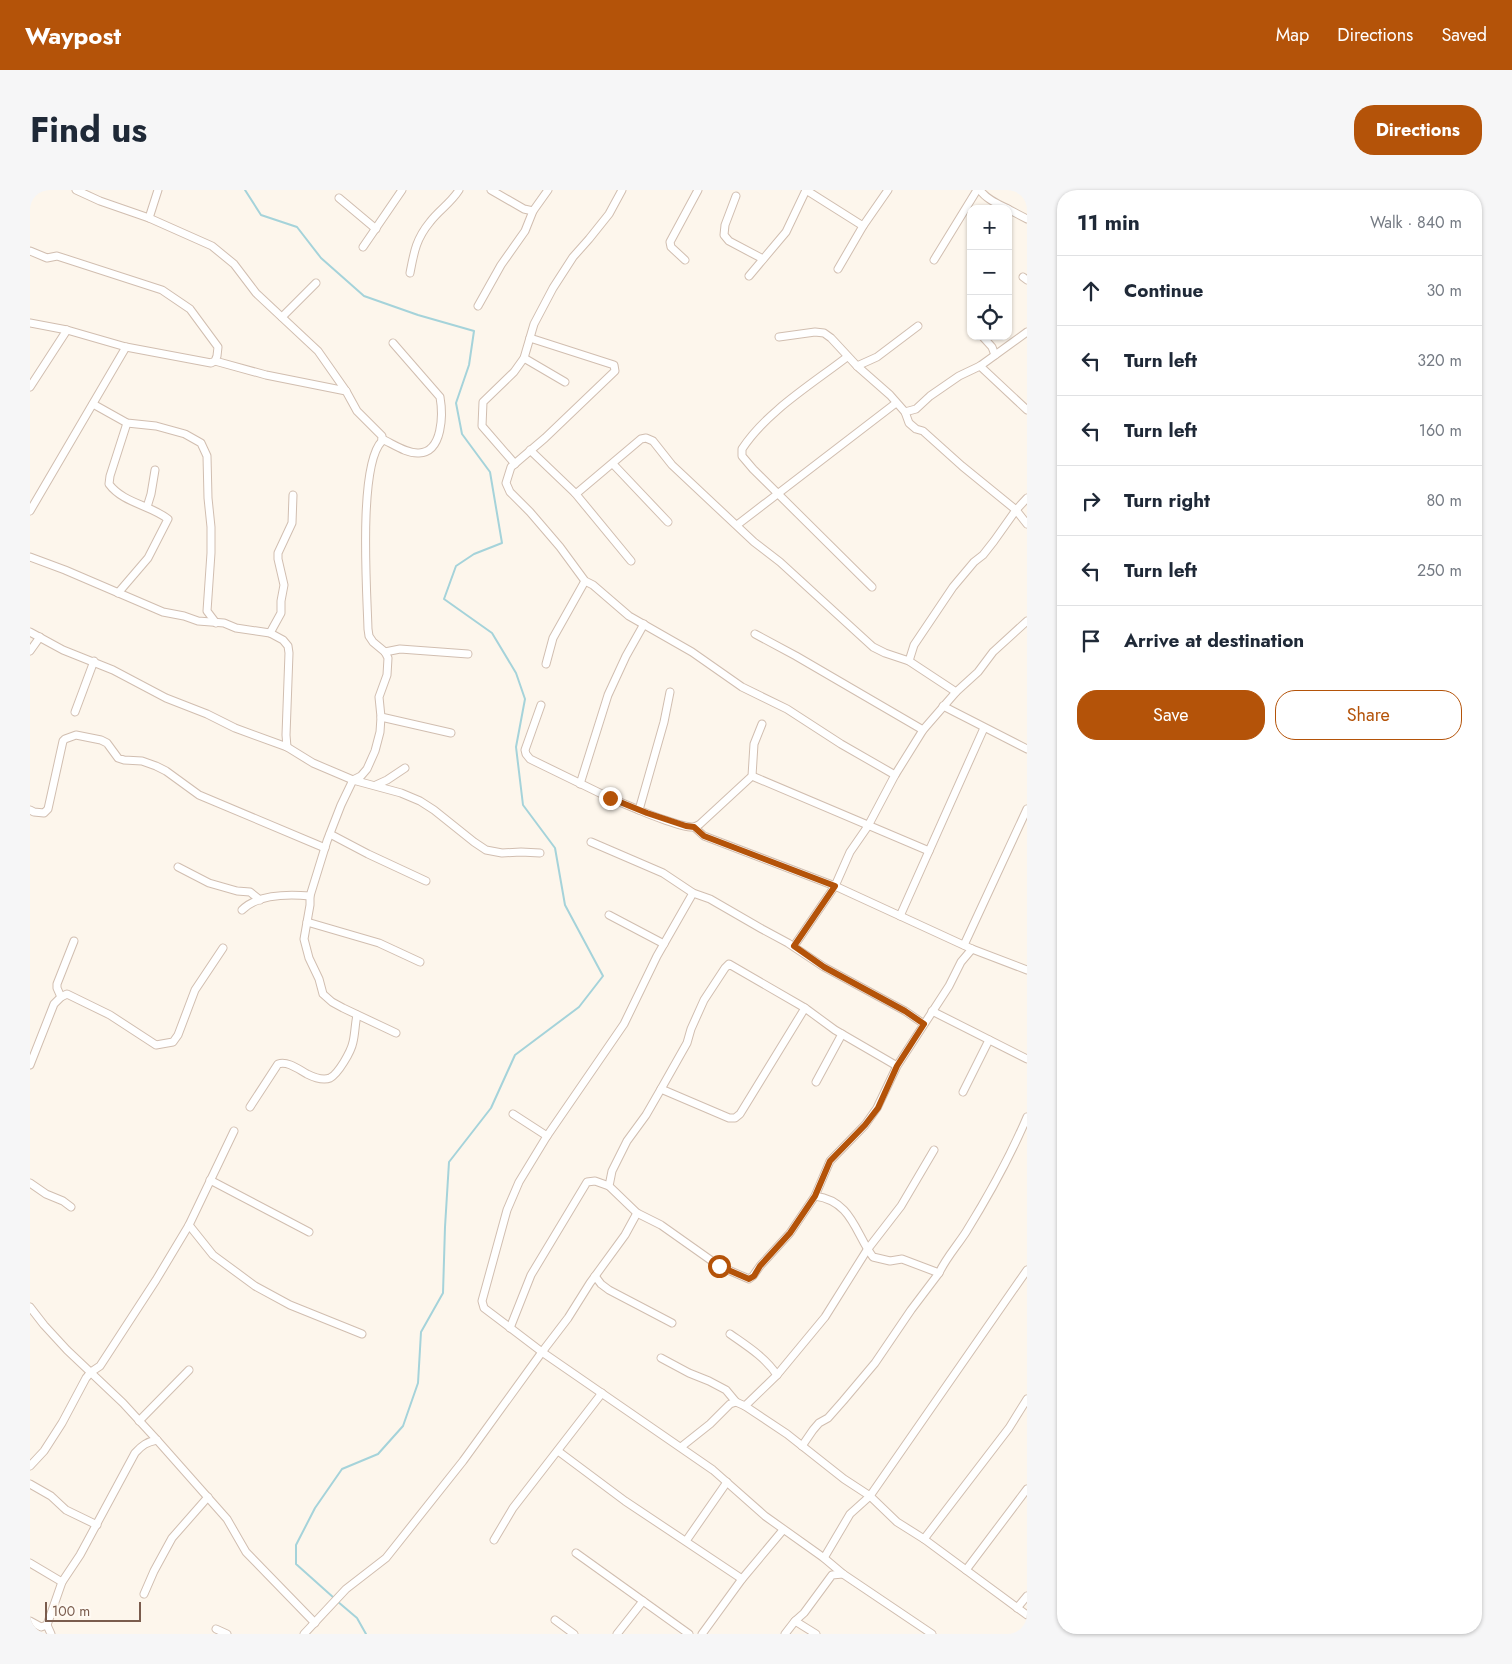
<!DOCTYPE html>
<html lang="en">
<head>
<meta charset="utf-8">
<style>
	:root { --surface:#fff; --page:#f6f6f7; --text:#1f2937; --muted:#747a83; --line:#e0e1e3; --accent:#b45309 }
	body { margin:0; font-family:Jost,sans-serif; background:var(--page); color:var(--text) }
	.controls { position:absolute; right:15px; top:15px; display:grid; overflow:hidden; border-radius:10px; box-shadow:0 1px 4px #0004 }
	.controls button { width:45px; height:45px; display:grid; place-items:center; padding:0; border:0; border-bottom:1px solid var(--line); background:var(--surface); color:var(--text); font:25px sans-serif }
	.scale { position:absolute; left:15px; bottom:12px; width:96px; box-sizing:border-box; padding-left:5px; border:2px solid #7a5c4d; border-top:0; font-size:14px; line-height:18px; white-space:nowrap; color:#7a5c4d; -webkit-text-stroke:4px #fffaf3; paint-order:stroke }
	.stop { position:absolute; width:15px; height:15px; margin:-11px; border:4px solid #b45309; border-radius:50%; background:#fff }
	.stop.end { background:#b45309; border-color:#fff; box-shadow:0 1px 5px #0008 }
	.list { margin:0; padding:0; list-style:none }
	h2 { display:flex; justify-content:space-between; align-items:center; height:65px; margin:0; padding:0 20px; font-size:21px }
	h2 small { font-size:16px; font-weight:400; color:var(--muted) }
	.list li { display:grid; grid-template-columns:32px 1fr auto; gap:15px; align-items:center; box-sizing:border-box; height:70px; padding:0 20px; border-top:1px solid var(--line) }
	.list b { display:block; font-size:19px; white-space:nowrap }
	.list em { font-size:16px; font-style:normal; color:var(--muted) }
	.actions { display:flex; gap:10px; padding:15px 20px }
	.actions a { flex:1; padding:11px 0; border:1px solid var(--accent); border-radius:20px; text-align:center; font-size:18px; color:var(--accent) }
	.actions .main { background:var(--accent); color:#fff }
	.icon { flex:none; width:28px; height:28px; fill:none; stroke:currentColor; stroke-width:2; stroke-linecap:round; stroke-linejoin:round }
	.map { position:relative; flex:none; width:997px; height:1444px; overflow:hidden; border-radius:20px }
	header { display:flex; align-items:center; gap:30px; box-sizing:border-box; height:70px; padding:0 25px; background:var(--accent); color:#fff }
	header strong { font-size:24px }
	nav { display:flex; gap:28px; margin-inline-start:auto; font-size:18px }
	.intro { display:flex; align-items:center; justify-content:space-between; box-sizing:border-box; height:120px; padding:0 30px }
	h1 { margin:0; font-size:35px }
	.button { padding:12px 22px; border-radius:20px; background:var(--accent); color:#fff; font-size:18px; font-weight:700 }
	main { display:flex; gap:30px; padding:0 30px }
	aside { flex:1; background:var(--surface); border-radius:20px; box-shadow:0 1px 4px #0004 }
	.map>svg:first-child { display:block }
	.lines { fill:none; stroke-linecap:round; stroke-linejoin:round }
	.stream { stroke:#a5d3da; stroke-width:2 }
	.minor-casing { stroke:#d1beb0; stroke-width:9 }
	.minor { stroke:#fff; stroke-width:7 }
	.route { stroke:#b45309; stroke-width:6 }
</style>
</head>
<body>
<header>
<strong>Waypost</strong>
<nav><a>Map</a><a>Directions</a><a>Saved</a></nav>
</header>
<div class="intro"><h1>Find us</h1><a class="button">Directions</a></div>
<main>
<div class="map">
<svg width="997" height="1444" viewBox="0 0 997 1444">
	<rect width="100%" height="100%" fill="#fdf6ec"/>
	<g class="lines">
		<g class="stream">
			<polyline points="215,0 231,25 267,37 291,68 334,106 388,125 444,141 439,175 426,213 432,244 460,282 472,353 444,364 426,376 414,409 462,443 486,483 495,509 486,557 493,615 525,658 535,715 573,786 549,817 485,865 461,918 419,972 415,1037 413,1103 391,1142 388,1193 373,1236 348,1264 312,1279 285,1318 266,1355 266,1374 304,1408"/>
			<polyline points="307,1411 327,1428 336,1444"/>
		</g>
		<g class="minor-casing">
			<g id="minor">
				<path d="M46,0L70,11L119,28L182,56L204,74L226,103L288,161L316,201L327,221L352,246V251C328,275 337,402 338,439L339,446L343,452L355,462L358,468L357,485L349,507L351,527L350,542L345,561L337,579L331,586L323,590L311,615L297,651L280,706V715L274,749L279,768L289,789L293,804L302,812L313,818L366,843"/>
				<polyline points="461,0 494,19 503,21 518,0"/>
				<polyline points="776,0 833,36"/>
				<path d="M950,0C956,9 968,14 978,19"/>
				<polyline points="706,6 695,35 694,45 699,51 733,69"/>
				<polyline points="309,8 346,39"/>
				<polyline points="978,19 997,29"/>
				<polyline points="119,28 128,0"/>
				<polyline points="333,57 372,0"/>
				<polyline points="0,61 17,68 27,66 132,100 160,119 188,157 187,166 185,171 181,173 96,157 37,140 0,133"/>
				<polyline points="655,70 641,57 640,52 668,0"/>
				<polyline points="904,70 947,0"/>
				<polyline points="808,79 833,36 858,0"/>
				<path d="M380,83C384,62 386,49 400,32C409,20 421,13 429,0"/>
				<polyline points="719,86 756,42 776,0"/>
				<polyline points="993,87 997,90"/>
				<polyline points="448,116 471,75 495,41 503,21"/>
				<polyline points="252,127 286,93"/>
				<polyline points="952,146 962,157 965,165"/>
				<polyline points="749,147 785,142 794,143 801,148 827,176 860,205 875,222 879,233 886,239 893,241 932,276 986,320 997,334"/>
				<polyline points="500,148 584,175 585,181 515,248 481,277 476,293 480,302 500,322 530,357 555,391 563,395 599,426 662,462 712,497 757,519 811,554 865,585"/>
				<path d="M817,167C782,194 736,222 712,259V266L723,279L842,397"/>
				<polyline points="494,168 535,192"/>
				<polyline points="185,171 236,185 316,201"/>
				<polyline points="827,176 847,167 888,136"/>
				<polyline points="950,176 997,220"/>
				<polyline points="0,197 37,140"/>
				<polyline points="63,214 97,233 126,236 155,244 171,253 177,266 178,308 181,337 181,363 177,421 186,433"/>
				<polyline points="875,222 886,219 900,206 929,186 950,176 997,142"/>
				<path d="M352,249C363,254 377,264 389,263C413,262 413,224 410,207L363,153"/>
				<polyline points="500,260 545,303 547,303 611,249 616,248 623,251 642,275 724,352 750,372 843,457 855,463 879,471 926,502"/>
				<polyline points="485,274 452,236 453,212 484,182 494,168 504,134 523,98 543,67 559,49 579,24 592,0"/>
				<polyline points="583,274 638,332"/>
				<polyline points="545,303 601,371"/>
				<polyline points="117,317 121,304 125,280"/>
				<polyline points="0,321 96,157"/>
				<polyline points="707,335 866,213"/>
				<polyline points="0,367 35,380 133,422 154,426 168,431 194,433 206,438 240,443 253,450 258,456 259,463 256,545 257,557"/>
				<path d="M88,403L118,368L138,329C120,315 93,313 79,294L80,286L97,233"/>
				<polyline points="0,442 33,460 83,480 136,508 177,524 205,538 257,557 283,573 323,590 371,603 390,611 404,620 444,652 456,660 472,663 491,662 510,663"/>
				<polyline points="240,443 251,423 251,411 254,395 248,369 248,363 262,333 263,305"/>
				<polyline points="725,444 766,466 893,540"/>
				<polyline points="0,461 10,447"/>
				<polyline points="355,462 370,459 438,464"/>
				<polyline points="879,471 884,455 923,397 944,372 953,365 964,351 986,320 997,308"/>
				<polyline points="516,474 523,448 555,391"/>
				<path d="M640,502L634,532L609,620C618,624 654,638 663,637C664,637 669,635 670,634L722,586L724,554L732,534"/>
				<polyline points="511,515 495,560 496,564 500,569 580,608 609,620"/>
				<polyline points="913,516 997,559"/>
				<polyline points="45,522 64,471"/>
				<polyline points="351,527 421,543"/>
				<polyline points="722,586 899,661"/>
				<polyline points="550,594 578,505 596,466 614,434"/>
				<polyline points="346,595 357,590 375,578"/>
				<polyline points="0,620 4,622 14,623 18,619 33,551 35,549 46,545 71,550 77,553 88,568 94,570 112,571 126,576 136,581 169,605 295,658"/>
				<polyline points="664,637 674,646 805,696 942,759 997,780"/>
				<polyline points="300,644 338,664 396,691"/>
				<polyline points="561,652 633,683 663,703 680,709 732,739 758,753 794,777 875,821 894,834"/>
				<polyline points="148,677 179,693 207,701 220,702 230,710"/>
				<polyline points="663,703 627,766 594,834 517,946 489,992 477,1020 452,1111 454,1118 512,1162 683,1280 735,1326 794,1368 813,1384 902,1444"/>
				<path d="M212,720C228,704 258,704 280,706"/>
				<polyline points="579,725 634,754"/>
				<polyline points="870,726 954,538"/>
				<polyline points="277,732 349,753 390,772"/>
				<polyline points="934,755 997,619"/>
				<polyline points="764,756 805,696 820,662 838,636 865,585 893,540 926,502 948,482 963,462 997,431"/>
				<polyline points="31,807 27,798 27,794 44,751"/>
				<polyline points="902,821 997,869"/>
				<polyline points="0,875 24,814 31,807 37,804 80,825 126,855 143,852 148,845 165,800 193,758"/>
				<polyline points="867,876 805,840 775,818 699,774 695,778 674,810 661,839 657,853 631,899 616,925 597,951 582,981 579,996 607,1023 631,1035 689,1076 719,1089 723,1086 730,1076 760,1043 785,1006 800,971 835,935 847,918 867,876 919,796 931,772 942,759"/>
				<polyline points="786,892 812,844"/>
				<polyline points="631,899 699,928 705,928 710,924 775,818"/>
				<polyline points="933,902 959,850"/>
				<path d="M220,917L248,874C258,871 268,879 277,884C283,887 293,891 300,888C308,884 321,862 323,852C325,844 325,834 327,825"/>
				<polyline points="483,924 517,946"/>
				<polyline points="180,990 279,1042"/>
				<polyline points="0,993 16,1004 33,1011 41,1017"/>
				<path d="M785,1006C822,1011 825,1043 843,1067L860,1071L872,1069L909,1083C916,1068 927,1056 936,1042C959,1005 980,967 997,927"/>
				<polyline points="159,1035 183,1065 225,1096 260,1115 332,1144"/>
				<polyline points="565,1086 571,1094 579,1100 642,1133"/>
				<polyline points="0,1117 14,1135 37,1160 93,1213 127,1250 197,1329 216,1362 285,1433"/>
				<polyline points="480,1138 501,1085 557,992 565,991 579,996"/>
				<path d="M700,1144C717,1156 735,1167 747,1185"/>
				<polyline points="631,1168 659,1183 679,1191 696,1200 706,1212"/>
				<polyline points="715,1216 757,1244 814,1289 840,1306 867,1332 894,1349 997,1425"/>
				<polyline points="109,1231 159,1180"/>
				<polyline points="772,1256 783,1240 789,1233 798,1228 813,1211 845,1173 881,1120 909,1083"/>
				<polyline points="651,1257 680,1234 700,1214 706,1212 715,1216 747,1185 795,1127 837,1060 871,1016 904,960"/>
				<polyline points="528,1261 595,1311 712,1389"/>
				<polyline points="0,1276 14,1261 32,1233 56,1188 61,1182 70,1176 126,1090 159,1035 204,941"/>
				<polyline points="0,1294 21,1306 36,1320 67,1335"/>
				<polyline points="894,1349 979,1238 997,1209"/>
				<polyline points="464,1350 483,1318 572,1203"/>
				<polyline points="656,1351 697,1292"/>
				<polyline points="546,1363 659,1444"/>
				<polyline points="794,1368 820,1324 840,1306 997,1080"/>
				<polyline points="0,1373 32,1392"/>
				<polyline points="936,1380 997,1299"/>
				<polyline points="114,1404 124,1381 142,1348 178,1307"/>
				<polyline points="987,1418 997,1406"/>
				<polyline points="525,1430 544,1444"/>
				<polyline points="0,1431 11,1437 17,1435"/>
				<polyline points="765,1431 786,1444"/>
				<polyline points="186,1439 197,1444"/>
				<path d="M21,1444L17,1435L32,1392L50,1365L105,1263C112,1255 117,1252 127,1250"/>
				<polyline points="274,1444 316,1399 356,1368 433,1271 512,1162 538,1128 560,1093 595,1045 607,1023"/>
				<polyline points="587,1444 613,1411"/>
				<polyline points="672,1444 712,1389 753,1340"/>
				<polyline points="755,1444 765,1431 774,1423 802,1385 813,1384"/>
			</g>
		</g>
		<use href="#minor" class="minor"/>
	</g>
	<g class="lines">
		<polyline class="route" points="580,608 617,623 656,636 664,637 674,646 805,696 764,756 794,777 875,821 894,834 867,876 848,918 835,935 800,971 785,1006 760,1043 730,1076 724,1086 719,1089 689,1076"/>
	</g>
</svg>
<div class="controls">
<button>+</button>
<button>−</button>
<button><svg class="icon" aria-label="locate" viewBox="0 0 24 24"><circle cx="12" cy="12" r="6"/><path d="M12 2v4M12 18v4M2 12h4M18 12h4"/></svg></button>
</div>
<div class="scale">100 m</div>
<div class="stop" style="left:689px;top:1076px"></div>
<div class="stop end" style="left:580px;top:608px"></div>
</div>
<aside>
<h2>11 min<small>Walk · 840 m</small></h2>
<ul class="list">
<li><svg class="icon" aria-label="ahead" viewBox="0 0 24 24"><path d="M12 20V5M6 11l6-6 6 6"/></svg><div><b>Continue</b></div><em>30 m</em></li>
<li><svg class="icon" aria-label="left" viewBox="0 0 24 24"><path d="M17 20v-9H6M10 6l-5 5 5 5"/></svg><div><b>Turn left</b></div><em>320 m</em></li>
<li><svg class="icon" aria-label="left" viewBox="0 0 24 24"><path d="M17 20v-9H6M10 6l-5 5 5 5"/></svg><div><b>Turn left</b></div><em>160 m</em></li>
<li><svg class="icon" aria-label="right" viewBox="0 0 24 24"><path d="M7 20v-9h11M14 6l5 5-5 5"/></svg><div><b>Turn right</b></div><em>80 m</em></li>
<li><svg class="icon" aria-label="left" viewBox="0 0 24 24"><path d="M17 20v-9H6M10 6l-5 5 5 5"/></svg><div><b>Turn left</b></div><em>250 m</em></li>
<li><svg class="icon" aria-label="arrive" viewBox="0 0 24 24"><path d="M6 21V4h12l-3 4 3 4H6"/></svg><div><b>Arrive at destination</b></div></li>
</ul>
<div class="actions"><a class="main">Save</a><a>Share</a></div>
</aside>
</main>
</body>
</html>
